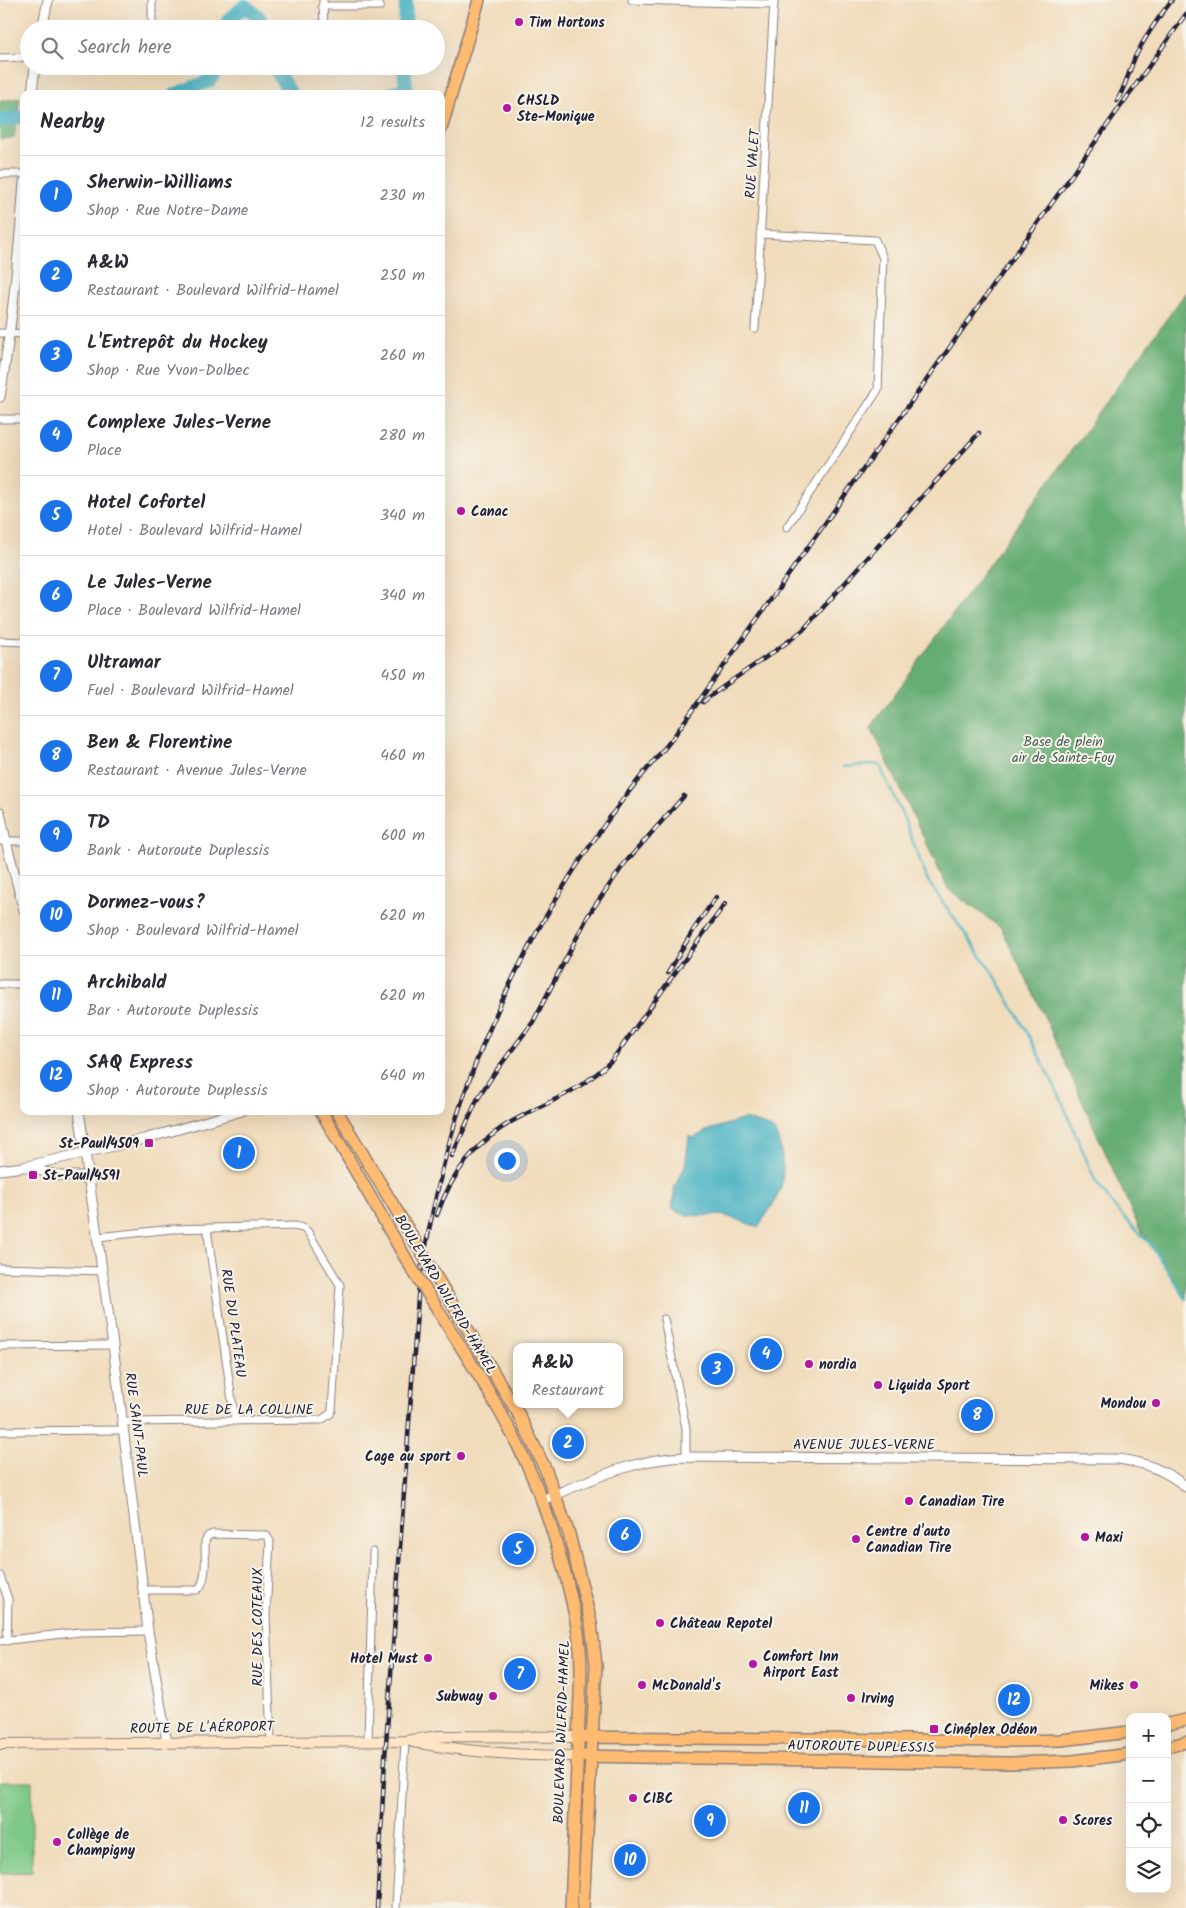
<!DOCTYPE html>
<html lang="en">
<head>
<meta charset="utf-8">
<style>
	:root { --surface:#fff; --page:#f7f7f7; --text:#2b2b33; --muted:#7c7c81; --line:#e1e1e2; --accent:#1a73e8 }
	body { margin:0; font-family:Kalam,sans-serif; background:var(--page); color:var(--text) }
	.controls { position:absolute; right:15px; bottom:15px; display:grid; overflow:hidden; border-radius:10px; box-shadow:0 5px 20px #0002 }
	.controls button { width:45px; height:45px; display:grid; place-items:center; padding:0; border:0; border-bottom:1px solid var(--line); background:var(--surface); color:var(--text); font:25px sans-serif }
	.you { position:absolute; left:506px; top:1160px; width:18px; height:18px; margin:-12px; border:4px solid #fff; border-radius:50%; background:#1a73e8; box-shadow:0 0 0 8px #1a73e833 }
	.badge { display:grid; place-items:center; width:32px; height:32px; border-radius:50%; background:var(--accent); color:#fff; font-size:16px; font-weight:700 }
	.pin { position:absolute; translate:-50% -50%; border:2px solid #fff; box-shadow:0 1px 5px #0006 }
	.popup { position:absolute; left:513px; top:1343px; width:110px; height:65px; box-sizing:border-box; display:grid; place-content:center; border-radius:10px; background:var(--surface); filter:drop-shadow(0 1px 4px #0005); font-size:16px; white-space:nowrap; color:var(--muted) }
	.popup b { font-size:19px; color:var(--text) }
	.popup::after { content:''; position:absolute; left:50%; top:100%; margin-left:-10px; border:10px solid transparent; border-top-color:var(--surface) }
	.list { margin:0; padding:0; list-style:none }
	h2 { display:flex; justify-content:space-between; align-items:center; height:65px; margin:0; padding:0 20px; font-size:21px }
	h2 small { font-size:16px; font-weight:400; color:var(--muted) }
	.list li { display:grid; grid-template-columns:32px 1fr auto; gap:15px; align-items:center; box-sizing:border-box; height:80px; padding:0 20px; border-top:1px solid var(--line) }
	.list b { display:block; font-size:19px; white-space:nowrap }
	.list p { margin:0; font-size:16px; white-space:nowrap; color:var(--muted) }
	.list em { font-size:16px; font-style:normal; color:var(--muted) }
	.icon { flex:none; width:28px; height:28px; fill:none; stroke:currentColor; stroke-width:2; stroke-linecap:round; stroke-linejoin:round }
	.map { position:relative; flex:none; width:1186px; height:1908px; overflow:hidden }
	.search { position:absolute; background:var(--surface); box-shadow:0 5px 20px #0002; left:20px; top:20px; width:425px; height:55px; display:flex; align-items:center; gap:12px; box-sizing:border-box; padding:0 18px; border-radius:28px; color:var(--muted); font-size:19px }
	.panel { position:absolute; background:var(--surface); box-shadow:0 5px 20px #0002; left:20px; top:90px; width:425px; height:1025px; border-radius:10px }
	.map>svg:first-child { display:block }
	.green { fill:#7ec987; stroke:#507661 }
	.forest { fill:#66ad74; stroke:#446858 }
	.water { fill:#46b2c3; stroke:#346a7f }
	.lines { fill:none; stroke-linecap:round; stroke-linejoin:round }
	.stream { stroke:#46b2c3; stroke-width:2.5 }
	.river { stroke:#46b2c3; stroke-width:14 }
	.minor-casing { stroke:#8a7f7c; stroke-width:9 }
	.tertiary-casing { stroke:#8a7f7c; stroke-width:11 }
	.secondary-casing { stroke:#8a7f7c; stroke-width:12 }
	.primary-casing { stroke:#8a7f7c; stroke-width:14 }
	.trunk-casing { stroke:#8a7f7c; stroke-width:14 }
	.minor { stroke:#fff; stroke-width:7 }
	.tertiary { stroke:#fff; stroke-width:9 }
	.secondary { stroke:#ffe4c6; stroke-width:10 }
	.primary { stroke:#ffbb71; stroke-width:11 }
	.trunk { stroke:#ffbb71; stroke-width:11 }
	.rail-casing { stroke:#22223b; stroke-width:4.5 }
	.rail { stroke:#f7f3e8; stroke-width:2.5; stroke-dasharray:8; stroke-linecap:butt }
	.primary-bridge-casing { stroke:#8a7f7c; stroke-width:14; stroke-linecap:butt }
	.primary-bridge { stroke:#ffbb71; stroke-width:11 }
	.poi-dot { fill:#b5179e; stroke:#f7f3e8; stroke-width:2 }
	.labels { text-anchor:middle; stroke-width:4; stroke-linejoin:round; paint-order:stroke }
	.poi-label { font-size:14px; font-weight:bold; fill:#22223b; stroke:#f7f3e8; text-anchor:start }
	.street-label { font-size:14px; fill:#22223b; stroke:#f7f3e8 }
	.park-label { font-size:14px; fill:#425c56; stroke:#f7f3e8 }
</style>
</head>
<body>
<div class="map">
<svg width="1186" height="1908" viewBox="0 0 1186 1908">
	<rect width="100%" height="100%" fill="#f7f3e8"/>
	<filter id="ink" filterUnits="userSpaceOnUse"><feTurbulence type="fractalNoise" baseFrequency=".02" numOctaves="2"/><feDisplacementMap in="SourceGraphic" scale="10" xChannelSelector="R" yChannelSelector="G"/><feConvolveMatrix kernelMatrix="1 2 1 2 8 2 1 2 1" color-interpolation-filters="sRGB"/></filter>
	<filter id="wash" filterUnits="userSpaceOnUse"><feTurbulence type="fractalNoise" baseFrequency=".0096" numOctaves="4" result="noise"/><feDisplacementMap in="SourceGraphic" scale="20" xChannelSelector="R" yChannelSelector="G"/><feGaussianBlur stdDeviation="1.12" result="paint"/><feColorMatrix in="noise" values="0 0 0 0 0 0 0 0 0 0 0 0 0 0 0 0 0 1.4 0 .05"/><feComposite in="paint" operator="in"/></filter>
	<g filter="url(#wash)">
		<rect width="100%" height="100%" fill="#f1dcbc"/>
		<polygon class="green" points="0,1781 32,1781 32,1872 0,1873"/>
		<g class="forest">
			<polygon points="20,98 14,138 0,139 0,101"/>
			<polygon points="1186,292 1186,1299 1139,1228 1041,1009 1001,928 948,889 871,727"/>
		</g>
		<path class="water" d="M744,1119C753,1122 765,1124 773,1130C781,1138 785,1171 782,1182C779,1198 767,1214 758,1227C747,1224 737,1218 725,1216C705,1213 691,1221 672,1209L675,1186L685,1166L689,1136L693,1138L706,1131Z"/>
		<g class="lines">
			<polyline class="stream" points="843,767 879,764 905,821 928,881 997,979 1028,1034 1061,1099 1095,1180 1115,1208 1150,1244 1186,1299"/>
			<g class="river">
				<polyline points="227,29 228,20 245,6 259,17 264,29"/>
				<polyline points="405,29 406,0"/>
				<polyline points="273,66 291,94"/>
				<polyline points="176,94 209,81 220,66"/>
				<polyline points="391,94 406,87 404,66"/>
				<polyline points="0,120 24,117"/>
			</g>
		</g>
	</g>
	<g filter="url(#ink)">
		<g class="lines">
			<g class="minor-casing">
				<g id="minor">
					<polyline points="323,0 324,29"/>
					<polyline points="632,0 774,4"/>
					<polyline points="322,6 380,6"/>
					<polyline points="152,29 152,0"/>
					<polyline points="0,58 29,57"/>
					<polyline points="0,174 24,174"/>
					<polyline points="760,234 875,240 883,258 878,390 787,527"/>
					<polyline points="755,329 774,0"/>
					<polyline points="0,333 24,334"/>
					<polyline points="0,419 24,419"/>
					<polyline points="0,641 24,642"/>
					<polyline points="0,841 24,841"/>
					<polyline points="0,984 24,984"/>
					<polyline points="207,1229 235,1421"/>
					<polyline points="98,1237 172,1229 294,1226 303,1228 308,1232 340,1285 332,1410 330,1414 321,1420 123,1422"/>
					<polyline points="0,1268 103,1271"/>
					<polyline points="664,1319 686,1428 686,1457"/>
					<polyline points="0,1346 113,1345"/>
					<polyline points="0,1431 124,1430"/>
					<polyline points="0,1576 8,1599 7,1641"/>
					<path d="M144,1590H197C208,1583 205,1554 205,1541L208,1536L213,1534L266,1535L270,1541L266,1615L271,1741"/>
					<polyline points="0,1641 80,1632 148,1631"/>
					<polyline points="368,1740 373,1552"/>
					<polyline points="396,1908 405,1741"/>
				</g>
			</g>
			<g class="tertiary-casing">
				<g id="tertiary">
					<polyline points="42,29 48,0"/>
					<polyline points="32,94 35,66"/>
					<path d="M0,397C12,325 19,254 24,182"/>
					<polyline points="0,812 6,841 24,910"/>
					<polyline points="79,1111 113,1345 148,1631 167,1743"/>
					<polyline points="25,1167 61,1176 82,1176 90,1182"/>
					<polyline points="0,1170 23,1167 144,1139 242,1111"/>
					<path d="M542,1500C588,1481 635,1458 686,1457L1118,1459C1144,1462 1166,1470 1186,1487"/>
				</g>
			</g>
			<g class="secondary-casing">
				<g id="secondary">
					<path d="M413,1742C467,1752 522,1756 577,1756"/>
					<polyline points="0,1744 405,1741 438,1736 577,1737"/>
				</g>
			</g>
			<g class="primary-casing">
				<g id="primary">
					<polyline points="441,129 479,0"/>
					<polyline points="321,1111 409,1264"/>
					<polyline points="337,1111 413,1238"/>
					<polyline points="444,1290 519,1415 545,1468 569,1534 591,1623 596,1665 583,1908"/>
					<path d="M432,1300C462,1350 496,1399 521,1452C541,1492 554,1534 566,1577C574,1609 581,1638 581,1671L571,1908"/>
				</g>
			</g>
			<g class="trunk-casing">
				<g id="trunk">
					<polyline points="1167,1724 1186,1720"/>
					<polyline points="577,1737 1018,1741 1061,1740 1130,1732"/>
					<polyline points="1167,1747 1186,1742"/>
					<polyline points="577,1756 1009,1763 1072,1761 1130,1754"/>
				</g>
			</g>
			<use href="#minor" class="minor"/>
			<use href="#tertiary" class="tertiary"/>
			<use href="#secondary" class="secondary"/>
			<use href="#primary" class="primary"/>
			<use href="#trunk" class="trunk"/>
			<g class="rail-casing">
				<g id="rail">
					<path d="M1117,101C1125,87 1129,72 1135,57C1145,37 1158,18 1172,0"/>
					<path d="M703,702C735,676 771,656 803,630L979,433"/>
					<polyline points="668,973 694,929 716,897"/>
					<polyline points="452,1156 477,1100 493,1075 533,1022 589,914 625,863 684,796"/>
					<path d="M437,1215C452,1171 480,1137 522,1116C557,1098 583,1089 612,1060L725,904"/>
					<path d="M377,1908L385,1758L419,1283C429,1226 440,1171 457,1116C494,1001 552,894 624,798C639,778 656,759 672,739L1186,14"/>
				</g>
			</g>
			<use href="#rail" class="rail"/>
			<g class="primary-bridge-casing">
				<g id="primary-bridge">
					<polyline points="413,1238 444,1290"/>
					<polyline points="409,1264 432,1300"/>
				</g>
			</g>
			<use href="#primary-bridge" class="primary-bridge"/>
		</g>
	</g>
	<g class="poi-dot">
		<circle cx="519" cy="22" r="5"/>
		<circle cx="507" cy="108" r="5"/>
		<circle cx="461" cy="511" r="5"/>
		<rect x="144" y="1138" width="10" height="10" rx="2.5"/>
		<rect x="28" y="1170" width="10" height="10" rx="2.5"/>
		<circle cx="809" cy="1364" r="5"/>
		<circle cx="878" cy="1385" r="5"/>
		<circle cx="1156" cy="1403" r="5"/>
		<circle cx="461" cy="1456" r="5"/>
		<circle cx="909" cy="1501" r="5"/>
		<circle cx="1085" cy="1537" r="5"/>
		<circle cx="856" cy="1539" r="5"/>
		<circle cx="660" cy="1623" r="5"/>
		<circle cx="428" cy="1658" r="5"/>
		<circle cx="753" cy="1664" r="5"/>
		<circle cx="642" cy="1685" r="5"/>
		<circle cx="1134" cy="1685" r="5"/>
		<circle cx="493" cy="1696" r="5"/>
		<circle cx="851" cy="1698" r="5"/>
		<rect x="929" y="1724" width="10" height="10" rx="2.5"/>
		<circle cx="633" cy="1798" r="5"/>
		<circle cx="1063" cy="1820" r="5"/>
		<circle cx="57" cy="1842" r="5"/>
	</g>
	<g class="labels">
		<g class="poi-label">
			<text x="529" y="27">Tim Hortons</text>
			<text x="517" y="105">CHSLD<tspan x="517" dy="16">Ste-Monique</tspan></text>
			<text x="471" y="516">Canac</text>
			<text x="139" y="1148" text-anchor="end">St-Paul/4509</text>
			<text x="43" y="1180">St-Paul/4591</text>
			<text x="819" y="1369">nordia</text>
			<text x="888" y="1390">Liquida Sport</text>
			<text x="1146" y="1408" text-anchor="end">Mondou</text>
			<text x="451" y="1461" text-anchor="end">Cage au sport</text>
			<text x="919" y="1506">Canadian Tire</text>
			<text x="866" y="1536">Centre d'auto<tspan x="866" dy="16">Canadian Tire</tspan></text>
			<text x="1095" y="1542">Maxi</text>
			<text x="670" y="1628">Château Repotel</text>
			<text x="763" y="1661">Comfort Inn<tspan x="763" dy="16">Airport East</tspan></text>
			<text x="418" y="1663" text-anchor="end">Hotel Must</text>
			<text x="652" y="1690">McDonald's</text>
			<text x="1124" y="1690" text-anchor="end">Mikes</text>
			<text x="483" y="1701" text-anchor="end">Subway</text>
			<text x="861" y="1703">Irving</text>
			<text x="944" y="1734">Cinéplex Odéon</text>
			<text x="643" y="1803">CIBC</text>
			<text x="1073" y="1825">Scores</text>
			<text x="67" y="1839">Collège de<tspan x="67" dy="16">Champigny</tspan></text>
		</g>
		<g class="street-label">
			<text transform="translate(752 164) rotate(-86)" y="5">RUE VALET</text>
			<text transform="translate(446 1294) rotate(59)" y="5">BOULEVARD WILFRID-HAMEL</text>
			<text transform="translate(234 1323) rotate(82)" y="5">RUE DU PLATEAU</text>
			<text x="249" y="1414">RUE DE LA COLLINE</text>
			<text transform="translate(137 1425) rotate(83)" y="5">RUE SAINT-PAUL</text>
			<text x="864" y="1449">AVENUE JULES-VERNE</text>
			<text transform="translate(257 1627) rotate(-90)" y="5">RUE DES COTEAUX</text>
			<text transform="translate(202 1727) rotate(-1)" y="5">ROUTE DE L'AÉROPORT</text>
			<text transform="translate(561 1732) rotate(-88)" y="5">BOULEVARD WILFRID-HAMEL</text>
			<text transform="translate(861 1746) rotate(1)" y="5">AUTOROUTE DUPLESSIS</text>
		</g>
		<g class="park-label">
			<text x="1063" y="746">Base de plein<tspan x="1063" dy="16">air de Sainte-Foy</tspan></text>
		</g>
	</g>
</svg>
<div class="controls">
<button>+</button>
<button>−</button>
<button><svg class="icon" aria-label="locate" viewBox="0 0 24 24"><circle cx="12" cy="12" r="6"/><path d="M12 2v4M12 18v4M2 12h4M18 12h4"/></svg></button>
<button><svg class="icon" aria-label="layers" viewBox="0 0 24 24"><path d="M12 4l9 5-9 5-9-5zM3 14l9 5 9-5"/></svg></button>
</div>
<div class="you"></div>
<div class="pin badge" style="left:239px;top:1153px">1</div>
<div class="pin badge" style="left:568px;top:1443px">2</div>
<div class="popup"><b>A&amp;W</b>Restaurant</div>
<div class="pin badge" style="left:717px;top:1369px">3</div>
<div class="pin badge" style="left:766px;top:1354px">4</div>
<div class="pin badge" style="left:518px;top:1549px">5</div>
<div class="pin badge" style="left:625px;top:1535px">6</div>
<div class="pin badge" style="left:520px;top:1674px">7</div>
<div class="pin badge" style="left:977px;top:1415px">8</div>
<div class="pin badge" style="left:710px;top:1821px">9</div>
<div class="pin badge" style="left:630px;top:1860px">10</div>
<div class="pin badge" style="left:804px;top:1808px">11</div>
<div class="pin badge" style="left:1014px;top:1700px">12</div>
<div class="search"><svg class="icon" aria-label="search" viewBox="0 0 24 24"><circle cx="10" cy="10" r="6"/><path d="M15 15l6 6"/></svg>Search here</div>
<section class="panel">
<h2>Nearby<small>12 results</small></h2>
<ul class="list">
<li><span class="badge">1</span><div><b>Sherwin-Williams</b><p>Shop · Rue Notre-Dame</p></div><em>230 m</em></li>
<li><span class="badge">2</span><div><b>A&amp;W</b><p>Restaurant · Boulevard Wilfrid-Hamel</p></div><em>250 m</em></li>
<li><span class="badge">3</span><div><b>L'Entrepôt du Hockey</b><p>Shop · Rue Yvon-Dolbec</p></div><em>260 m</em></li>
<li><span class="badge">4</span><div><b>Complexe Jules-Verne</b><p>Place</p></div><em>280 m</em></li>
<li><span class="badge">5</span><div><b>Hotel Cofortel</b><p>Hotel · Boulevard Wilfrid-Hamel</p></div><em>340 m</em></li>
<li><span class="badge">6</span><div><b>Le Jules-Verne</b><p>Place · Boulevard Wilfrid-Hamel</p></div><em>340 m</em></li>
<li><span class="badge">7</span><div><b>Ultramar</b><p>Fuel · Boulevard Wilfrid-Hamel</p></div><em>450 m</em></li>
<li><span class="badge">8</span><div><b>Ben &amp; Florentine</b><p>Restaurant · Avenue Jules-Verne</p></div><em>460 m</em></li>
<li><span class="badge">9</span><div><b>TD</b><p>Bank · Autoroute Duplessis</p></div><em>600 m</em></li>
<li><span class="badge">10</span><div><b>Dormez-vous?</b><p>Shop · Boulevard Wilfrid-Hamel</p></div><em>620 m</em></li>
<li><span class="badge">11</span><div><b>Archibald</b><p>Bar · Autoroute Duplessis</p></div><em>620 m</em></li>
<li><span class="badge">12</span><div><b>SAQ Express</b><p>Shop · Autoroute Duplessis</p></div><em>640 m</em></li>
</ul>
</section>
</div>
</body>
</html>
